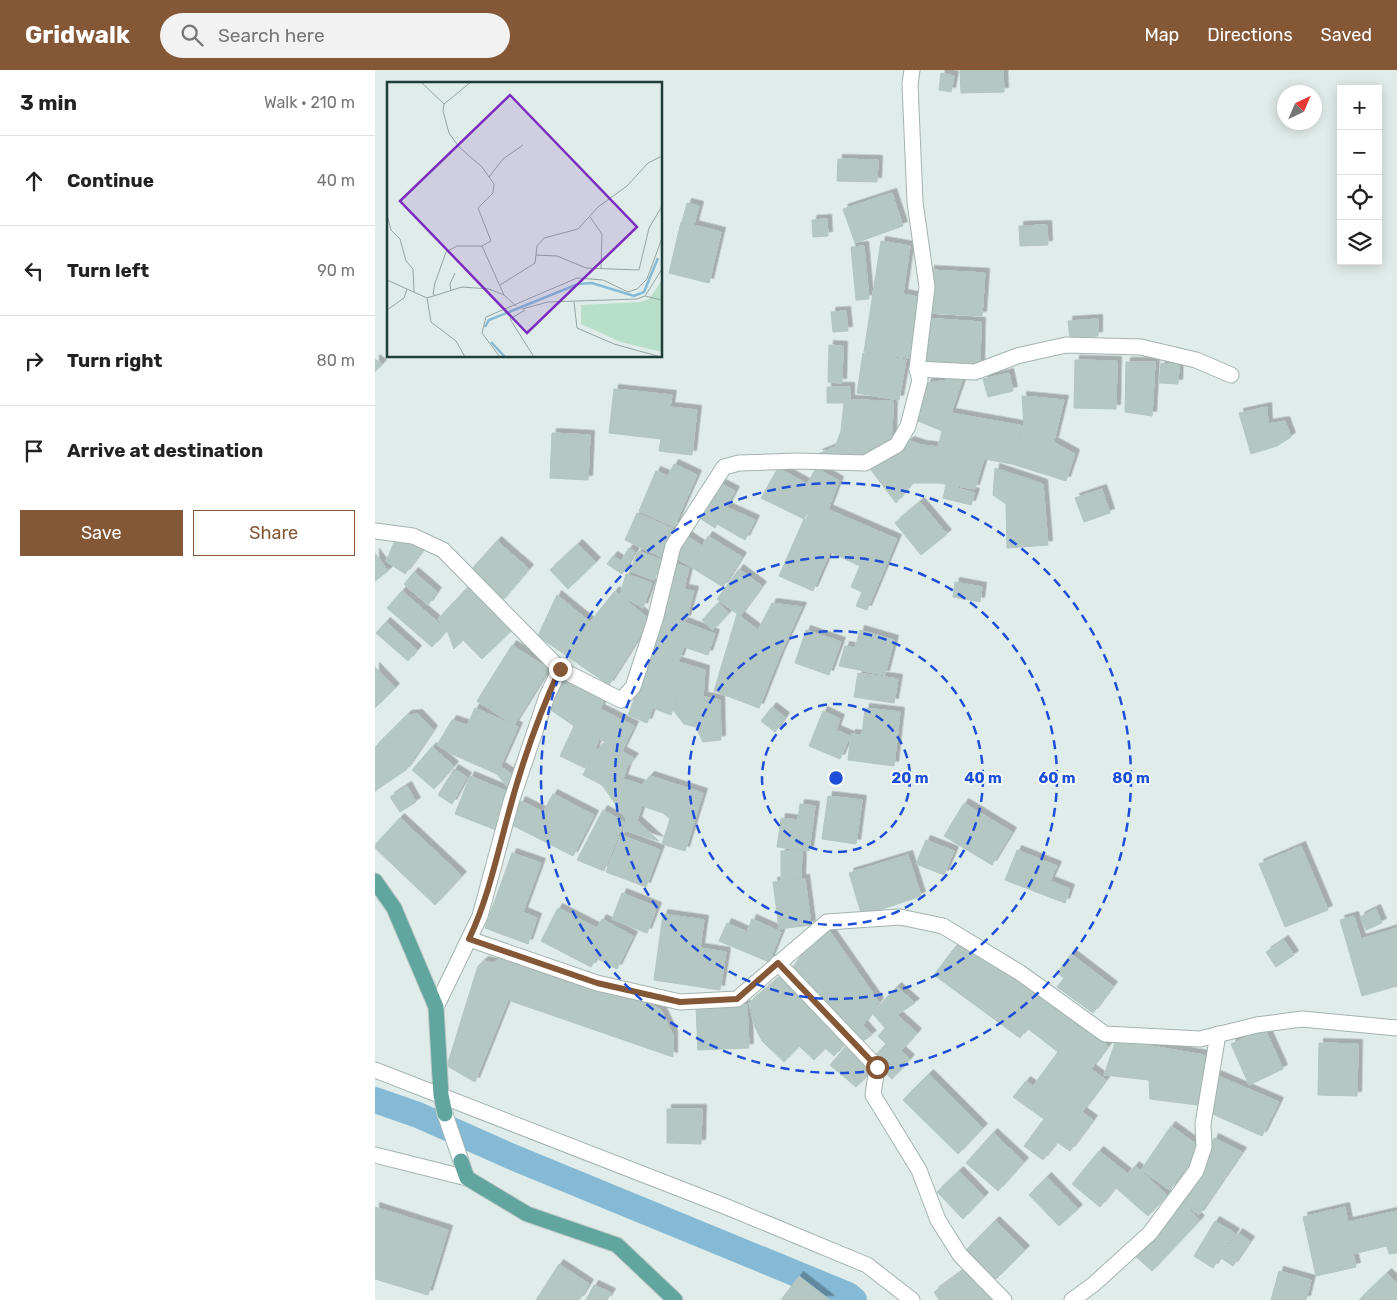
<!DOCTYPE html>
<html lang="en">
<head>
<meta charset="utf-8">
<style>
	:root { --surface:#fff; --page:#f2f2f2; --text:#222; --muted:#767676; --line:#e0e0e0; --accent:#845736 }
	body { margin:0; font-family:Rubik,sans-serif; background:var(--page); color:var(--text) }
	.controls { position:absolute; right:15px; top:15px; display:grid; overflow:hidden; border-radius:0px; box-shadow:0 2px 12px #0003 }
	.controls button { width:45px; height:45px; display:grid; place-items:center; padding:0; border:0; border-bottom:1px solid var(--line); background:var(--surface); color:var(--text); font:25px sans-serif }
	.compass { position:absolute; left:902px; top:15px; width:45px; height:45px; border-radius:50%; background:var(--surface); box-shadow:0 2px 12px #0003; rotate:44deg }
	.stop { position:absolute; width:15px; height:15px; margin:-11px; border:4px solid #845736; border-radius:50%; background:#fff }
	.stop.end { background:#845736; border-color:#fff; box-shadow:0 1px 5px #0008 }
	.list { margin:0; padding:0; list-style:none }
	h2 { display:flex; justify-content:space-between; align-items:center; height:65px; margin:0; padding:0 20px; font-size:21px }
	h2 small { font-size:16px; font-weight:400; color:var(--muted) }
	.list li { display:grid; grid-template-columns:32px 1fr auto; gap:15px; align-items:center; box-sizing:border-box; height:90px; padding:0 20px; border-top:1px solid var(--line) }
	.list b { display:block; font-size:19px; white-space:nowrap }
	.list em { font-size:16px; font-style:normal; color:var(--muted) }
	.actions { display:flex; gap:10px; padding:15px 20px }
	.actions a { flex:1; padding:11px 0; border:1px solid var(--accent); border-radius:0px; text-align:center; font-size:18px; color:var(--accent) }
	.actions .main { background:var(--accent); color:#fff }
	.icon { flex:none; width:28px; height:28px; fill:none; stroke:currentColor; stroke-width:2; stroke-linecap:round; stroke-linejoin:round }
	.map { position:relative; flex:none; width:1022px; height:1230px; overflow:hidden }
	header { display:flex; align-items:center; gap:30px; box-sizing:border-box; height:70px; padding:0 25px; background:var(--accent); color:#fff }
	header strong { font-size:24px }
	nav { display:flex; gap:28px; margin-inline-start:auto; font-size:18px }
	.search { width:350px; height:45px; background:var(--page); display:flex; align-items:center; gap:12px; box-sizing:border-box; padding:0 18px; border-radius:28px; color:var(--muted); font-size:19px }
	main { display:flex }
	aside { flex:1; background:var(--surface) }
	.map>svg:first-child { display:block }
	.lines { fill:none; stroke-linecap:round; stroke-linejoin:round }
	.canal { stroke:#84bad5; stroke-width:26 }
	.building { fill:#b5c7c2; stroke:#b2c6c1; filter:url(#shadow) }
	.minor-casing { stroke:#a2b4b1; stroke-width:17 }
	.major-casing { stroke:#c0c9c8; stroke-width:17 }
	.minor { stroke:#fff; stroke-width:15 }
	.major { stroke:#61a59f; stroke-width:15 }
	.route { stroke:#845736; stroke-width:6 }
	.ring { fill:none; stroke:#1d4ed8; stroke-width:2.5; stroke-dasharray:9 6 }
	.inset-river { fill:none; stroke:#84bad5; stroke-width:2.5 }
	.inset-road { fill:none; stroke:#93a6a3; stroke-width:1 }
	.view { fill:#7b2cbf; fill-opacity:0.15; stroke:#7b2cbf; stroke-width:2.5 }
	.inset-edge { fill:none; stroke:#1f3d3b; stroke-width:2.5 }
	.centre { fill:#1d4ed8; stroke:#f1f8f6; stroke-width:2.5 }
	.ring-label { font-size:15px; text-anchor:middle; font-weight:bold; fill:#1d4ed8; stroke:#f1f8f6; stroke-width:4; stroke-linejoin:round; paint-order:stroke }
</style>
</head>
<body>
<header>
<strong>Gridwalk</strong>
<div class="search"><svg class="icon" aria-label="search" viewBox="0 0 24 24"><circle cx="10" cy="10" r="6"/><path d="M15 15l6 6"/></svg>Search here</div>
<nav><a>Map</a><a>Directions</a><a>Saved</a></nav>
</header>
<main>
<aside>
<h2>3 min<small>Walk · 210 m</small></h2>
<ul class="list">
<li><svg class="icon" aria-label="ahead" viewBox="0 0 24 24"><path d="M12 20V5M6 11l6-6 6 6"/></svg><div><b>Continue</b></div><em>40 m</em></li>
<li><svg class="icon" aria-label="left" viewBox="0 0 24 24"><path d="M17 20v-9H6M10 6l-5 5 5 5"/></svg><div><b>Turn left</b></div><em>90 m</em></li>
<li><svg class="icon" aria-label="right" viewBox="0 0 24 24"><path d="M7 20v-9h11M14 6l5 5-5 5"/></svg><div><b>Turn right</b></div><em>80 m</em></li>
<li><svg class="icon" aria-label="arrive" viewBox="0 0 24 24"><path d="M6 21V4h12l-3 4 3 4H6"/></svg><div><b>Arrive at destination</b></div></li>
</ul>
<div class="actions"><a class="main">Save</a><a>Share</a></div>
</aside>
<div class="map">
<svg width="1022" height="1230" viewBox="0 0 1022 1230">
	<defs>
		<filter id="shadow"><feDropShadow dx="4.5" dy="-4.5" stdDeviation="0" flood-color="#0004"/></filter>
	</defs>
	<rect width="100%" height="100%" fill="#e0ece9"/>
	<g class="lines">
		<polyline class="canal" points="0,1030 43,1045 135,1086 473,1225 479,1230"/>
	</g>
	<g class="building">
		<polygon points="585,0 628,0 629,22 586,23"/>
		<polygon points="566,3 579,6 576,22 564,20"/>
		<polygon points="463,89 503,90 502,112 462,111"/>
		<polygon points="517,123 528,156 480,173 468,139"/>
		<polygon points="312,133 324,136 319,155 307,152"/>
		<polygon points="452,149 453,166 438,167 437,150"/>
		<polygon points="306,152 346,162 334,213 294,203"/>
		<polygon points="672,155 673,175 645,176 644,156"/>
		<polygon points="506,171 535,176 528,224 543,227 534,288 489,282"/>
		<polygon points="489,176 494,229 481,230 476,177"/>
		<polygon points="555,200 610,203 607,246 553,243"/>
		<polygon points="471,241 473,261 458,262 456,242"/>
		<polygon points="548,248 606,252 605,297 551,294"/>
		<polygon points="723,249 723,266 695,268 693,251"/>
		<polygon points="454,275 468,276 467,313 453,312"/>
		<polygon points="488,283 531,290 524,330 482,323"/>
		<polygon points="0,289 7,294 0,302"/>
		<polygon points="700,290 742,291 741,339 699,338"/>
		<polygon points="751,292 780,292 777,346 750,342"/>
		<polygon points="786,293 804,295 803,314 784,313"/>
		<polygon points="634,303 638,321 613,327 608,309"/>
		<polygon points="588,308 576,343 649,356 637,394 609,389 563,377 567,361 541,350 552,313"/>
		<polygon points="452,317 475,317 475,330 518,331 517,370 485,388 443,384 460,377 466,361 469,333 452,333"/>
		<polygon points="239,319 297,325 295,337 322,340 317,385 284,381 286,369 234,363"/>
		<polygon points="647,326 689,330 679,371 649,356"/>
		<polygon points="892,337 893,354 910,351 916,367 902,376 876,384 864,343"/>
		<polygon points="649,356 700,384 691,411 637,394"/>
		<polygon points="177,363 215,365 213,410 175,408"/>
		<polygon points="535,371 547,375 563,377 609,389 600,419 563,413 537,413 521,433 496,400"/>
		<polygon points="299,394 322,405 299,457 264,441 281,401 293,406"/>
		<polygon points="403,398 432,414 441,398 464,411 453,440 438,433 429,449 386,428"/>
		<polygon points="620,398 668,414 673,475 632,478 631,434 618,425"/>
		<polygon points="346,414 360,421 340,458 323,447"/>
		<polygon points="571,415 600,423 596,435 568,428"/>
		<polygon points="727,419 735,443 709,452 700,428"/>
		<polygon points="545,432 572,464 546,485 520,453"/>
		<polygon points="438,433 522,469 492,540 481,536 487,522 476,517 485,496 455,482 438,521 404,506 429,449 431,450"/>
		<polygon points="351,437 380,450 370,470 342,454"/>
		<polygon points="262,443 298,459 286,487 250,470"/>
		<polygon points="309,464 327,476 333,466 367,487 348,517 303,489"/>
		<polygon points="21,468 50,477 30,504 11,491"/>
		<polygon points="122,471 154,499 125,533 95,501"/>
		<polygon points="203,474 221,492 193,519 175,500"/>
		<polygon points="254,478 260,482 247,504 232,494 238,486 246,491"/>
		<polygon points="263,481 287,490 279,510 255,501"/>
		<polygon points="0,483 13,501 0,511"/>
		<polygon points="298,493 314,498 309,519 319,521 311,550 285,543"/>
		<polygon points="364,499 387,516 365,546 342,529"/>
		<polygon points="39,502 62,522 53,535 29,514"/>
		<polygon points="251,504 277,513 268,538 245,525"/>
		<polygon points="580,512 607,517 605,532 578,527"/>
		<polygon points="95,515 138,559 107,589 88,570 79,579 72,560 63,549"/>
		<polygon points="27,521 72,560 57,577 12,538"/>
		<polygon points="240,521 275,550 234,615 163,566 182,525 215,552"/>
		<polygon points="343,533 354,543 338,560 327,550"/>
		<polygon points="397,533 427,537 405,585 384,638 339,621 362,544 383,560"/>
		<polygon points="285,543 340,564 333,585 309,577 304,590 276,582"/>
		<polygon points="11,552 42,580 33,591 1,563"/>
		<polygon points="431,560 466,572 454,605 420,593"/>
		<polygon points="485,560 519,570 510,605 464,596 470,576 480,578"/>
		<polygon points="137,575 174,599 139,655 102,631"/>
		<polygon points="277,584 330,600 328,627 304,622 296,645 278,638 272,653 253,645"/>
		<polygon points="0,597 20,618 0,638"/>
		<polygon points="483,603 523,609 519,633 479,627"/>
		<polygon points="186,608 230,628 225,639 259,656 247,681 224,669 219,682 210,698 185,686 199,656 173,638"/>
		<polygon points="304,622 345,630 346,670 328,672 321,657 309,654 298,640"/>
		<polygon points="397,637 410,647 400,662 386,651"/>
		<polygon points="100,638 143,657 122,704 79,685"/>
		<polygon points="490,638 525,642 519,696 473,690 476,664 487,665"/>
		<polygon points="448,641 465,649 461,660 475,666 465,689 434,676"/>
		<polygon points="43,644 58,660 31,700 0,721 0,677 32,645"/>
		<polygon points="77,650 92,655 79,685 62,675"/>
		<polygon points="231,673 259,688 252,697 248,709 267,715 275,706 328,723 310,781 287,774 295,749 288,743 267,736 262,751 284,771 249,760 251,749 227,715 208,705 219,682"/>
		<polygon points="57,677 79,696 59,719 37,700"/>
		<polygon points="126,697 141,707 134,719 122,704"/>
		<polygon points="79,699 92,707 77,734 63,725"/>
		<polygon points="95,706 136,723 121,760 80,744"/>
		<polygon points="32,716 41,732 25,742 15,727"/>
		<polygon points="178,724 219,745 198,786 135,754 146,731 168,742"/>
		<polygon points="453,726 487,730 481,774 447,769"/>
		<polygon points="589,733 637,762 617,795 569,766"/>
		<polygon points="425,734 440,736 434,781 402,777 406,748 423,750"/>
		<polygon points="228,740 249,752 229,801 202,790"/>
		<polygon points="25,748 87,806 60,835 0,778 0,775"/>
		<polygon points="246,765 285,780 271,817 231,802"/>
		<polygon points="551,770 579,781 569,805 541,794"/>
		<polygon points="926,776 953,840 910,857 884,794"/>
		<polygon points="427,780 426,809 406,810 406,781"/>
		<polygon points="642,780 682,796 675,811 695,819 690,833 630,810"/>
		<polygon points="137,783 166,793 148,842 162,848 153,874 110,858"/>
		<polygon points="533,785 546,826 487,846 474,803"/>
		<polygon points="430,809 436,855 404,859 398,812"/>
		<polygon points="247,823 282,837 272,863 237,849"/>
		<polygon points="183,838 222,858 227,849 258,866 242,899 221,888 216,897 166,871"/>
		<polygon points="1001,839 1007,853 991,860 985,847"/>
		<polygon points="288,844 329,850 325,878 351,882 345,920 279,910"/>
		<polygon points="979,846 986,869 1022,858 1022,916 987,926 965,850"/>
		<polygon points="377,849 406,862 394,892 344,871 352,853 372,862"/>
		<polygon points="451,856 504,932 488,955 497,965 485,973 416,900 436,871"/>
		<polygon points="587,868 733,976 716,999 731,1010 707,1042 718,1050 695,1081 682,1072 668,1090 649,1076 669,1049 638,1027 651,1011 658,1016 683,982 652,958 645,968 559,905"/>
		<polygon points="909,870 919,885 901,897 891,882"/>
		<polygon points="696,884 738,916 718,943 682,917 689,908 682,903"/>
		<polygon points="132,885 272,933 286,940 298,965 298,987 133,930 100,1012 72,996 103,896 109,891 118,893"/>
		<polygon points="407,905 471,973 459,986 450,978 439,990 424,976 409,992 387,971 380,957 374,933"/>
		<polygon points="522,917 540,933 522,945 510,958 497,943"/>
		<polygon points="372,935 374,978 323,980 321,938"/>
		<polygon points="522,945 542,963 526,981 535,989 517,1009 496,990 511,974 503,966"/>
		<polygon points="890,959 908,999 874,1015 856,974"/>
		<polygon points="741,970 829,985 830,1036 775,1029 774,1010 729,1005"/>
		<polygon points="944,973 983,974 982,1026 943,1025"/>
		<polygon points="473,974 499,998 481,1017 455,995"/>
		<polygon points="554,1004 608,1058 583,1084 528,1030"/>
		<polygon points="841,1005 904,1032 887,1066 835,1043"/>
		<polygon points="292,1039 327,1039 326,1074 292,1073"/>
		<polygon points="796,1056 825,1077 795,1120 766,1100"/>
		<polygon points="618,1063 649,1092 623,1121 591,1093"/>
		<polygon points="839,1068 867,1082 824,1145 804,1130 825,1103"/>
		<polygon points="724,1081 752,1103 725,1137 697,1114"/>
		<polygon points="760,1096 792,1125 773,1146 741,1118"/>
		<polygon points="584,1101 609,1127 588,1149 562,1122"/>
		<polygon points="672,1107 703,1139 684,1156 654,1125"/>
		<polygon points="804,1130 825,1150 777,1201 759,1185"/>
		<polygon points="0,1137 73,1160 53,1225 0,1209"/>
		<polygon points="970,1137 973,1152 1022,1141 1022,1183 1014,1184 1012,1176 978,1184 981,1197 941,1206 928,1147"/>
		<polygon points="620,1151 650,1180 621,1209 591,1180"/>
		<polygon points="840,1151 860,1163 838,1198 819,1186"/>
		<polygon points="863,1163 875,1171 858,1196 846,1188"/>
		<polygon points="184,1194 214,1214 204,1230 161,1230"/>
		<polygon points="589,1200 620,1230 564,1230 559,1222"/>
		<polygon points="904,1201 936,1210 931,1230 896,1230"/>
		<polygon points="1012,1203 1022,1213 1022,1230 984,1230"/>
		<polygon points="424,1206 455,1230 406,1230"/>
		<polygon points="219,1215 236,1223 232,1230 211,1230"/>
	</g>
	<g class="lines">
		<g class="minor-casing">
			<g id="minor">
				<polyline points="542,299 600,302 642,286 691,275 766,277 821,290 856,305"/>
				<polyline points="0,461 38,466 68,480 185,599"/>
				<polyline points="94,869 222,913 305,932 362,929 452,852 525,847 568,856 644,902 730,964 825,969 882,955 927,949 1022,958"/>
				<polyline points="403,893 502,997 498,1025 544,1100 563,1150 585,1185 629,1230"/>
				<polyline points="61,937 105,846 136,732 172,626 185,599 246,630 258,617 280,550 298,476 349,397 364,393 422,391 490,393 522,375 533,356 545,310 542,299 552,217 540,132 535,14 537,0"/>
				<polyline points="0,1000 352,1137 492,1195 537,1230"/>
				<polyline points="70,1044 86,1091"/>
				<polyline points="0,1085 92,1108"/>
				<polyline points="697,1230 719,1214 775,1163 821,1101 829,1077 828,1054 843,964"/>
			</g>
		</g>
		<g class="major-casing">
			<g id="major">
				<polyline points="0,811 19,838 61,937 66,1025 70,1044"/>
				<polyline points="86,1091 92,1108 152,1144 242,1175 300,1230"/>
			</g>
		</g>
		<use href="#minor" class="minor"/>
		<use href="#major" class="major"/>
	</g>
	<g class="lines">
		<path class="route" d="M185,599C163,646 145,699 132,749C121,790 112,831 94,869L222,913L305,932L362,929L403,893L502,997"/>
	</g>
	<g class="ring">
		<circle cx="461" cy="708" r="74"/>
		<circle cx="461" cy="708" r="147"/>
		<circle cx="461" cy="708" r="221"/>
		<circle cx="461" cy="708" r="295"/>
	</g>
	<g transform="translate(12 12)">
		<rect width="275" height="275" fill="#e0ece9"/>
		<path d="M275,198V270L234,260L194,242V223L253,220L262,217Z" fill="#b7dfc9"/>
		<path class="inset-river" d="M98,245L102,238L191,202L205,201L247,214L257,210L271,176M104,260L118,275"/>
		<path class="inset-road" d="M34,0L57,22M84,0L57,22L56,29L62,51L72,65L95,85L107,102L106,111L91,126L104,159L95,164L117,213M102,95L116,77L136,63M0,133L4,148L13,157L19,179L26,187L27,210M203,135L215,152L214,186M149,173L170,174L199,186L252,188L262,146L275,124M0,198L40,216L75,205L102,207L117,213L129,224M113,203L148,181L150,164L157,156L191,147L211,125L240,104L261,81L275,74M64,209L63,202L68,191M49,214L46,212L48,201L59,170L70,164H95M258,214L275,218M40,216L44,240L69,259L78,275M187,220L190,246L227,262L274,275M135,227L161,220L250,217L258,214L275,187M0,228L17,216L20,207M138,228L123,237L147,275M113,275L95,251L99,235L190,196L216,198L241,210L250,207L260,197L275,156"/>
		<path class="view" d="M123,13L250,145L140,251L13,119Z"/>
		<rect width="275" height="275" class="inset-edge"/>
	</g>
	<circle cx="461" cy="708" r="8" class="centre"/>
	<g class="ring-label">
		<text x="535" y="713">20 m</text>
		<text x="608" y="713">40 m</text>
		<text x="682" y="713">60 m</text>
		<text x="756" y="713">80 m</text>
	</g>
</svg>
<div class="controls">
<button>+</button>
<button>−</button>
<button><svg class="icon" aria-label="locate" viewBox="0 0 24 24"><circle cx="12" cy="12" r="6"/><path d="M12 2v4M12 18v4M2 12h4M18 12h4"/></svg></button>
<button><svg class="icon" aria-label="layers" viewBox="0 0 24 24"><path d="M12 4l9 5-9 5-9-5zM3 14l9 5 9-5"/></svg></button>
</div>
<svg class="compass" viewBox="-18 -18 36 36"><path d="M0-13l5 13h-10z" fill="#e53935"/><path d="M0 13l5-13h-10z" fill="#767676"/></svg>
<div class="stop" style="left:502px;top:997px"></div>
<div class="stop end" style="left:185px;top:599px"></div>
</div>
</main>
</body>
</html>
